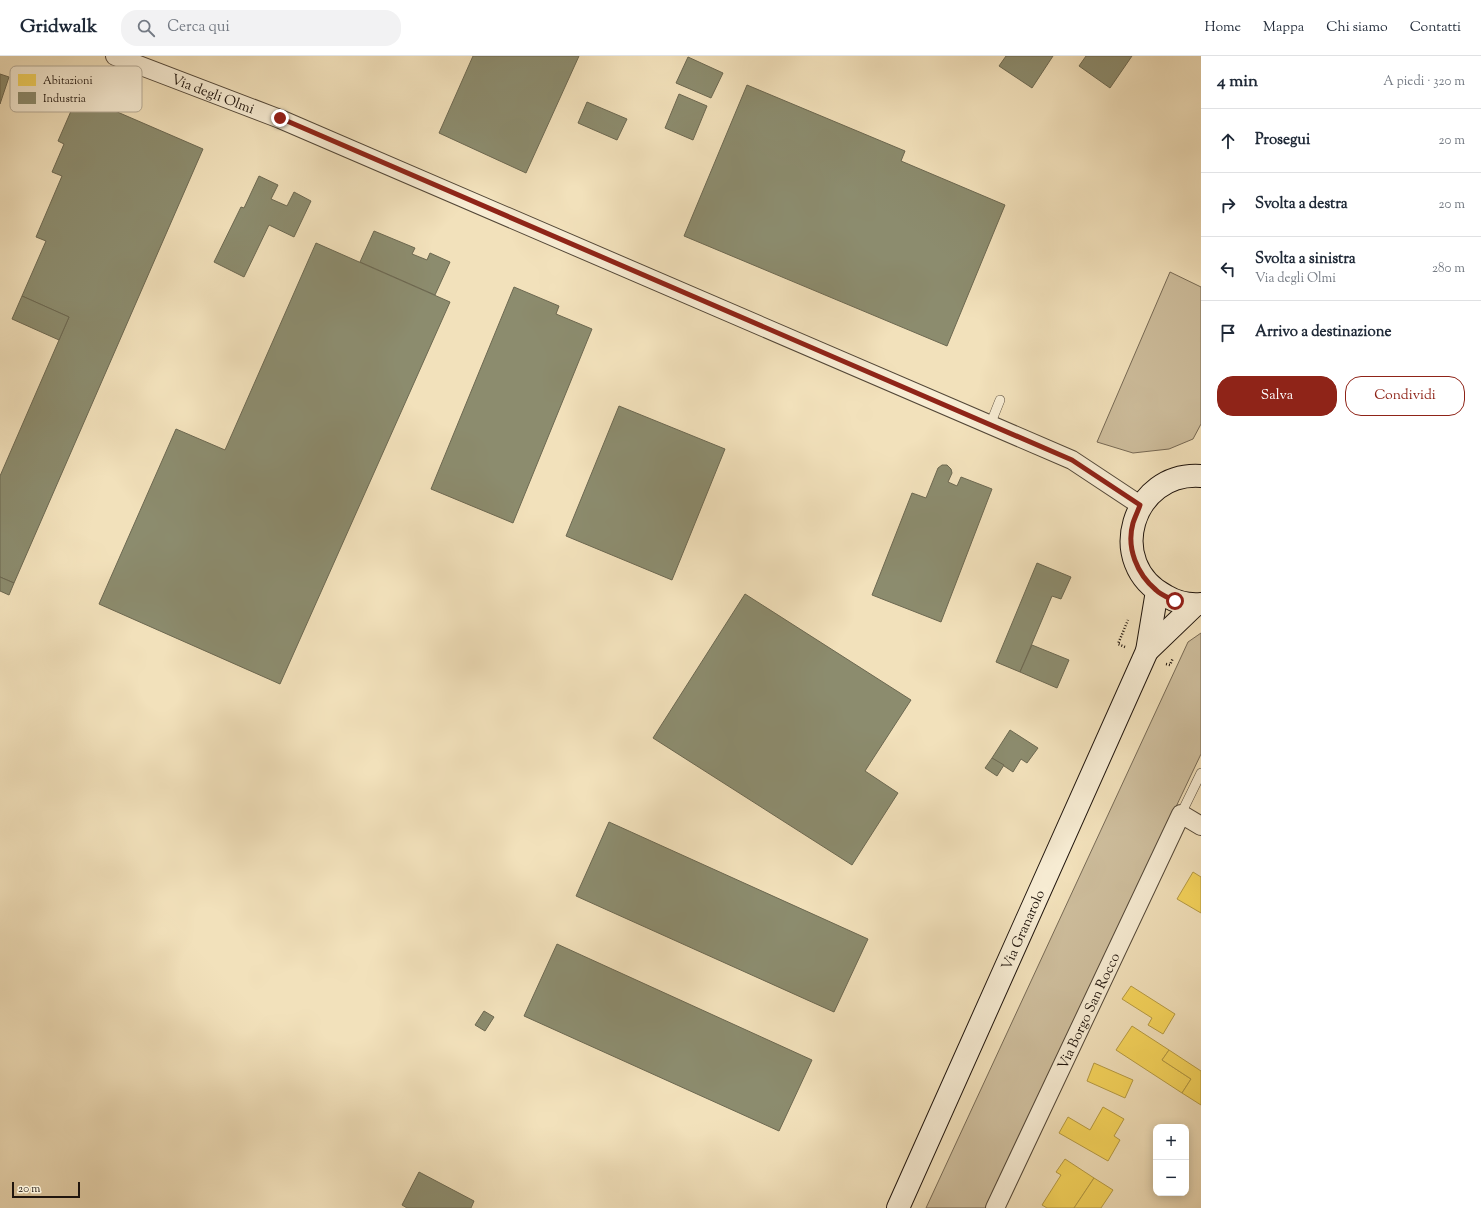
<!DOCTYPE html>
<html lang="it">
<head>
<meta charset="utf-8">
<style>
	:root { --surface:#fff; --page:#f2f2f3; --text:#1f2937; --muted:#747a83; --line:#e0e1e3; --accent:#8f2418 }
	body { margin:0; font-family:"Sorts Mill Goudy",serif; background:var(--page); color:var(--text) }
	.controls { position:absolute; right:12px; bottom:12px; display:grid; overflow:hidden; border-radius:8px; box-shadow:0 2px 10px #0003 }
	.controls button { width:36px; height:36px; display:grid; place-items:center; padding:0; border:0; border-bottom:1px solid var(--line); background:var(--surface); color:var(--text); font:20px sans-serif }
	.scale { position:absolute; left:12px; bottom:10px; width:68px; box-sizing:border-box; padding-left:4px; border:2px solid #20150d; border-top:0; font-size:11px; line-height:14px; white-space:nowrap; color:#20150d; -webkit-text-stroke:3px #f7ecd3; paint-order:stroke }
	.stop { position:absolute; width:12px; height:12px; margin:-9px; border:3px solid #8f2418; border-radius:50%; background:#fff }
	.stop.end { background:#8f2418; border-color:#fff; box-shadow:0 1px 4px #0008 }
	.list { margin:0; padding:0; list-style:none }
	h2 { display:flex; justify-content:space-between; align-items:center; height:52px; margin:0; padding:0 16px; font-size:17px }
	h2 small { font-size:13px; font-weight:400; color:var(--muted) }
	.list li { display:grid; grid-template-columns:26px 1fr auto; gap:12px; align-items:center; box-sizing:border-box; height:64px; padding:0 16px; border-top:1px solid var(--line) }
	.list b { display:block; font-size:15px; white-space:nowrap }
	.list p { margin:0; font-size:13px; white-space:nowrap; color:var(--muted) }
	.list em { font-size:13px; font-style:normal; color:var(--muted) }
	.actions { display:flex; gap:8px; padding:12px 16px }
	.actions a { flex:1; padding:9px 0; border:1px solid var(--accent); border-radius:16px; text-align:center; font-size:14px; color:var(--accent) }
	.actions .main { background:var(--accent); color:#fff }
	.icon { flex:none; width:22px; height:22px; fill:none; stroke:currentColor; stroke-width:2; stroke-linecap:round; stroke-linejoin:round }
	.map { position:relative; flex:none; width:1201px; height:1152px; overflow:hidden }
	header { display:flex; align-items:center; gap:24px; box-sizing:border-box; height:56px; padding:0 20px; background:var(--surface); border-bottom:1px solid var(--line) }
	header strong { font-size:19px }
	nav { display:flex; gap:22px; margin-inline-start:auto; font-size:14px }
	.search { width:280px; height:36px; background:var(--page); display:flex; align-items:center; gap:10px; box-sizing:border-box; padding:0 14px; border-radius:16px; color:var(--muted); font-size:15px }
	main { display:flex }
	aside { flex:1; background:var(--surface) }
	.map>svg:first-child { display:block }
	.green { fill:#cebe9d; stroke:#776a55 }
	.homes { fill:#f6d55c; stroke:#b69b44 }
	.industry { fill:#8c8c6e; stroke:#6c6851 }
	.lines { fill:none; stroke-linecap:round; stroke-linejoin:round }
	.lane-casing { stroke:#544838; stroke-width:10 }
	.street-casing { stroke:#544838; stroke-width:20 }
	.secondary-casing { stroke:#20150d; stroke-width:24 }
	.path { stroke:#20150d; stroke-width:2.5; stroke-dasharray:1 2; stroke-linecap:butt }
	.lane { stroke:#f7ecd3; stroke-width:9 }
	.street { stroke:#f7ecd3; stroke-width:18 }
	.secondary { stroke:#f7ecd3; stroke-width:22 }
	.route { stroke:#8f2418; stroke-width:5 }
	.labels { text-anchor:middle; stroke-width:4; stroke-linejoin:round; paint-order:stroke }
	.street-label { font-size:14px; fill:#20150d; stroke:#f7ecd3 }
	.key { fill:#f7ecd3; stroke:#b6ac98; stroke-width:1 }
	.key-label { font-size:11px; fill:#20150d }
</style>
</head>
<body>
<header>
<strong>Gridwalk</strong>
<div class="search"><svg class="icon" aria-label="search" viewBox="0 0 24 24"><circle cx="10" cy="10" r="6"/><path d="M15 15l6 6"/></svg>Cerca qui</div>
<nav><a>Home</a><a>Mappa</a><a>Chi siamo</a><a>Contatti</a></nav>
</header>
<main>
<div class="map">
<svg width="1201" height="1152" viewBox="0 0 1201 1152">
	<rect width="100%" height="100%" fill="#f2e1bb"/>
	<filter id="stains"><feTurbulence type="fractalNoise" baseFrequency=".005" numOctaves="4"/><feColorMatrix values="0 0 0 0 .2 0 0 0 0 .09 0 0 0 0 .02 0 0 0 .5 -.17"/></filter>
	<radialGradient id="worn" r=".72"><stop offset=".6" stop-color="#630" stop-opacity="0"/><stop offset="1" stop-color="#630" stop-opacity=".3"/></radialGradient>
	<g class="green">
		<polygon points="1170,216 1201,231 1201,368 1193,383 1169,393 1133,397 1097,386"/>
		<polygon points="1201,577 1201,698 986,1152 926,1152 1188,586"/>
	</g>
	<g class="homes">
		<polygon points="1193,816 1201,821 1201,857 1177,843"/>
		<polygon points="1131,930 1175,958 1163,978 1148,969 1152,962 1122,943"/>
		<polygon points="1132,970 1169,994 1162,1004 1191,1023 1182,1037 1116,994"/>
		<polygon points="1169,994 1201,1015 1201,1049 1182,1037 1191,1023 1162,1004"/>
		<polygon points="1094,1007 1133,1024 1125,1042 1087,1025"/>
		<polygon points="1103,1051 1124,1063 1114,1080 1120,1084 1108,1105 1059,1077 1068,1061 1090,1074"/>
		<polygon points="1065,1103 1094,1122 1074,1152 1047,1152 1042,1149 1061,1119 1056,1116"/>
		<polygon points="1094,1122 1113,1134 1101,1152 1074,1152"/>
	</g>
	<g class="industry">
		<polygon points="473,0 579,0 526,117 439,77"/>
		<polygon points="1006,0 1053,0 1032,32 999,10"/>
		<polygon points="1086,0 1132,0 1110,32 1079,10"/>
		<polygon points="688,1 723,17 711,42 676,27"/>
		<polygon points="0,18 9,21 0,48"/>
		<polygon points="747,29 905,95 901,105 1005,149 947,290 684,180"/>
		<polygon points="679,38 707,50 693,84 665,72"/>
		<polygon points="78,39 203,93 14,527 0,521 0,420 69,261 22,240 46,185 36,181 62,120 52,116 64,88 58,85"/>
		<polygon points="587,46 627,63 617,84 578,67"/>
		<polygon points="259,120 278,129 271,143 287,150 294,136 311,145 294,181 269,169 244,221 214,206 241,151 244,152"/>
		<polygon points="374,175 415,192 412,198 427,204 430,197 450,206 435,239 360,206"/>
		<polygon points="316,187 450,246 280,628 99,548 176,373 225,394"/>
		<polygon points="514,231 559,250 556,258 592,273 513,467 431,433"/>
		<polygon points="22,240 69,261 59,284 12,263"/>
		<polygon points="619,350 725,393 672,524 566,480"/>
		<polygon points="942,409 947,409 951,413 952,417 948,426 957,430 961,421 992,433 941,566 872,539 912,437 926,442 938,412"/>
		<polygon points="1037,507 1071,521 1061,543 1052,540 1020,616 996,606"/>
		<polygon points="0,521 14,527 9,539 0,535"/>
		<polygon points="745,538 911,644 865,715 898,737 852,809 653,682"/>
		<polygon points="1032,589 1069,604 1057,632 1020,616"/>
		<polygon points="1010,674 1038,692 1027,707 1021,703 1013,716 992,702"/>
		<polygon points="992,702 1004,709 997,720 985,712"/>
		<polygon points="609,766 868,883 834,956 576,840"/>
		<polygon points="557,888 812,1004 779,1075 524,960"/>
		<polygon points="484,955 494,961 485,975 475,969"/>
		<polygon points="419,1116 474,1145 471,1152 407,1152 402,1149"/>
	</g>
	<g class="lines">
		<g class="lane-casing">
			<g id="lane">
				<polyline points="990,369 1000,344"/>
				<polyline points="1181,758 1201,717"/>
			</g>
		</g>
		<g class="street-casing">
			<g id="street">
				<path id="s1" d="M115,0L280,63L1072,404L1140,449"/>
				<path id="s2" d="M995,1152L1181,758L1201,770"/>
			</g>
		</g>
		<g class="secondary-casing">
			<g id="secondary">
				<path d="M1201,420C1132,415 1104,508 1166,540C1176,546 1189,549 1201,548"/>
				<polyline points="1147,595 1195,549"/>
				<path id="s3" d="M898,1152L1147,595L1157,535"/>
			</g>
		</g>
		<g class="path">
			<polyline points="1125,591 1118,588 1128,564"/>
			<polyline points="1166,608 1170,609 1173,602"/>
		</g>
		<use href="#lane" class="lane"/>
		<use href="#street" class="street"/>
		<use href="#secondary" class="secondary"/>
	</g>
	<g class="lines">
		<path class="route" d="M280,62L1072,404L1140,449C1138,455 1135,461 1133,467C1126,492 1137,518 1156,534C1161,539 1169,542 1175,545"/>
	</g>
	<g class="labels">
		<g class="street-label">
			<text dy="5" stroke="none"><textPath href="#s1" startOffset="105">Via degli Olmi</textPath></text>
			<text dy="5" stroke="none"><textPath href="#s3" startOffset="305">Via Granarolo</textPath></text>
			<text dy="5" stroke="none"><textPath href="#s2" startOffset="218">Via Borgo San Rocco</textPath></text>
		</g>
	</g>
	<rect x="10" y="10" width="132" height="46" rx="6" class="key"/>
	<rect x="18" y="18" width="18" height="12" fill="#f6d55c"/>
	<rect x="18" y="36" width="18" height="12" fill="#8c8c6e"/>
	<g class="key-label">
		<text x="43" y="28">Abitazioni</text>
		<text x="43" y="46">Industria</text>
	</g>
	<rect width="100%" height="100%" filter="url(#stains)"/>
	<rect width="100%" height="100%" fill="url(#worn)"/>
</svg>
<div class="controls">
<button>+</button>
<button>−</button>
</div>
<div class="scale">20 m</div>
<div class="stop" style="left:1175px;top:545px"></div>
<div class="stop end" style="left:280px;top:62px"></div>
</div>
<aside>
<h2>4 min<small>A piedi · 320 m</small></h2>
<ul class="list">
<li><svg class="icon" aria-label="ahead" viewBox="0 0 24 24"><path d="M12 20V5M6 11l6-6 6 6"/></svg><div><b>Prosegui</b></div><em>20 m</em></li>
<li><svg class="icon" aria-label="right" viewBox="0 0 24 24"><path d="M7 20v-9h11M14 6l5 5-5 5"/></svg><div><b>Svolta a destra</b></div><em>20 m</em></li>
<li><svg class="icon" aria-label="left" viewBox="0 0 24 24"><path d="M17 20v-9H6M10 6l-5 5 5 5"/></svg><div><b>Svolta a sinistra</b><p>Via degli Olmi</p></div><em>280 m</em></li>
<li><svg class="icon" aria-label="arrive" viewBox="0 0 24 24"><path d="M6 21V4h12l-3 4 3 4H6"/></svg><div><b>Arrivo a destinazione</b></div></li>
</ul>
<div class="actions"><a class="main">Salva</a><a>Condividi</a></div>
</aside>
</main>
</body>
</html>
